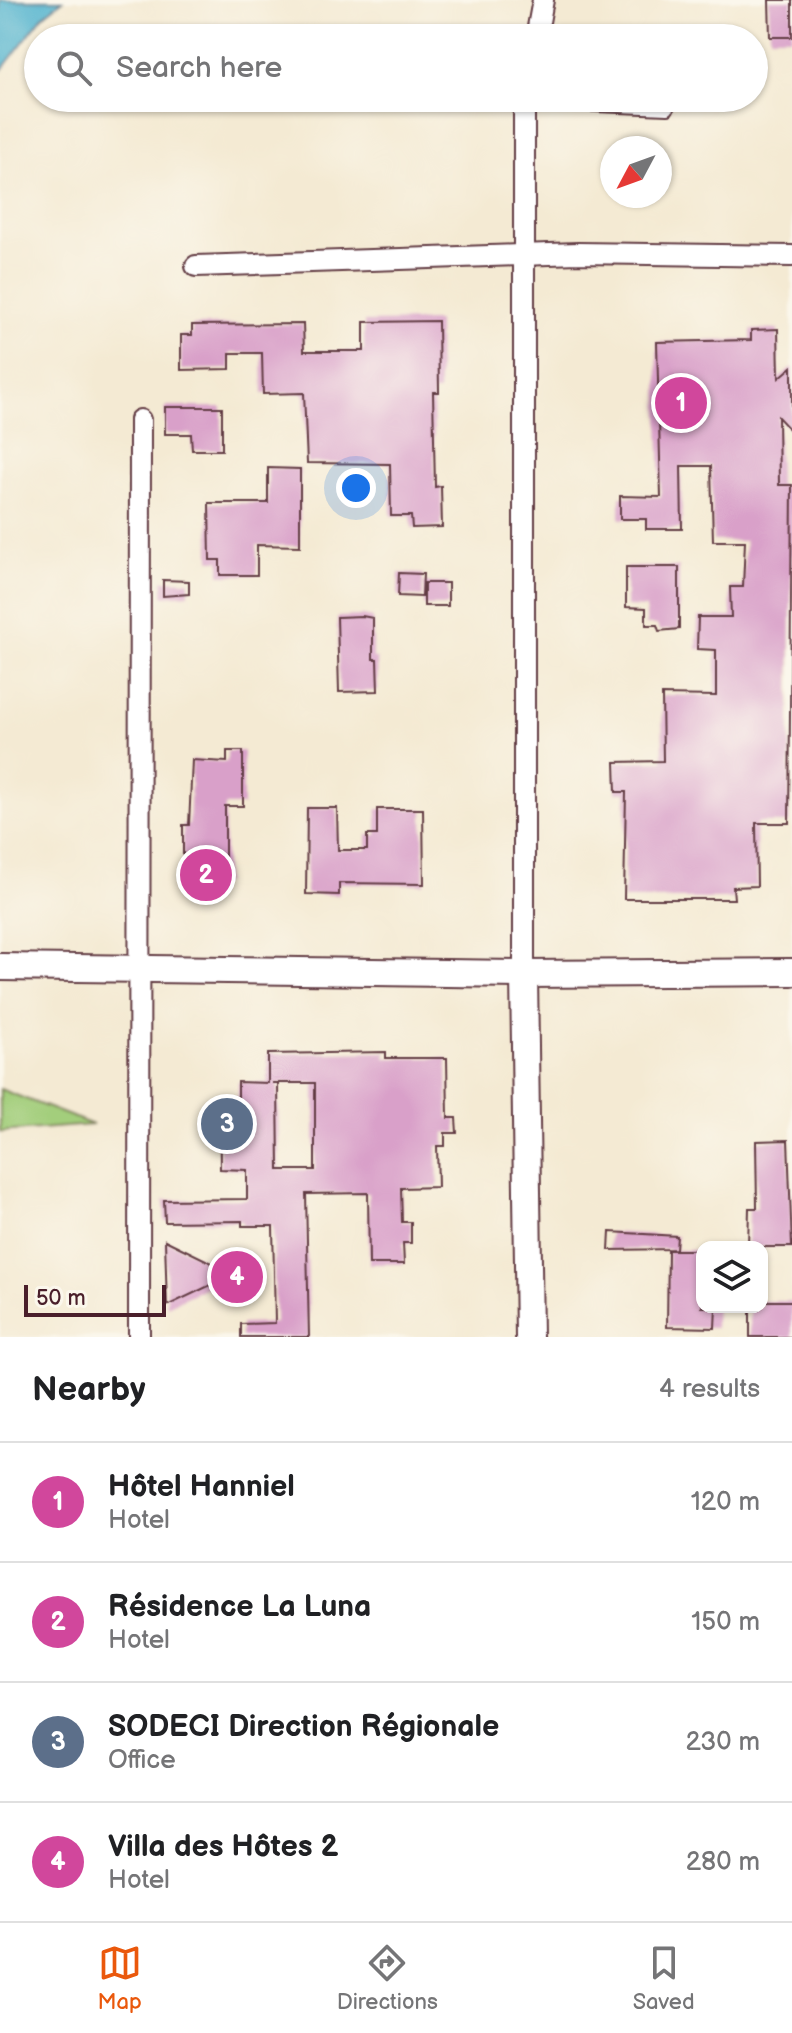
<!DOCTYPE html>
<html lang="en">
<head>
<meta charset="utf-8">
<style>
	:root { --surface:#fff; --page:#f2f2f2; --text:#202124; --muted:#757577; --line:#e0e0e0; --accent:#ea580c }
	body { margin:0; font-family:"Balsamiq Sans",sans-serif; background:var(--page); color:var(--text) }
	.controls { position:absolute; right:24px; bottom:24px; display:grid; overflow:hidden; border-radius:16px; box-shadow:0 2px 6px #0004 }
	.controls button { width:72px; height:72px; display:grid; place-items:center; padding:0; border:0; border-bottom:2px solid var(--line); background:var(--surface); color:var(--text); font:40px sans-serif }
	.compass { position:absolute; left:600px; top:136px; width:72px; height:72px; border-radius:50%; background:var(--surface); box-shadow:0 2px 6px #0004; rotate:229deg }
	.scale { position:absolute; left:24px; bottom:20px; width:142px; box-sizing:border-box; padding-left:8px; border:4px solid #4a1f2b; border-top:0; font-size:22px; line-height:28px; white-space:nowrap; color:#4a1f2b; -webkit-text-stroke:6px #fbf7ec; paint-order:stroke }
	.you { position:absolute; left:356px; top:488px; width:28px; height:28px; margin:-20px; border:6px solid #fff; border-radius:50%; background:#1a73e8; box-shadow:0 0 0 12px #1a73e833 }
	.badge { display:grid; place-items:center; width:52px; height:52px; border-radius:50%; background:var(--accent); color:#fff; font-size:26px; font-weight:700 }
	.pin { position:absolute; translate:-50% -50%; border:4px solid #fff; box-shadow:0 2px 8px #0006 }
	.list { margin:0; padding:0; list-style:none }
	h2 { display:flex; justify-content:space-between; align-items:center; height:104px; margin:0; padding:0 32px; font-size:34px }
	h2 small { font-size:26px; font-weight:400; color:var(--muted) }
	.list li { display:grid; grid-template-columns:52px 1fr auto; gap:24px; align-items:center; box-sizing:border-box; height:120px; padding:0 32px; border-top:2px solid var(--line) }
	.list b { display:block; font-size:30px; white-space:nowrap }
	.list p { margin:0; font-size:26px; white-space:nowrap; color:var(--muted) }
	.list em { font-size:26px; font-style:normal; color:var(--muted) }
	.icon { flex:none; width:44px; height:44px; fill:none; stroke:currentColor; stroke-width:2; stroke-linecap:round; stroke-linejoin:round }
	.map { position:relative; flex:none; width:792px; height:1337px; overflow:hidden }
	.search { position:absolute; background:var(--surface); box-shadow:0 2px 6px #0004; left:24px; right:24px; top:24px; height:88px; display:flex; align-items:center; gap:20px; box-sizing:border-box; padding:0 28px; border-radius:44px; color:var(--muted); font-size:30px }
	.sheet { height:584px; background:var(--surface) }
	nav { display:flex; justify-content:space-around; align-items:center; box-sizing:border-box; height:112px; border-top:2px solid var(--line); background:var(--surface); font-size:22px; color:var(--muted) }
	nav a { display:grid; justify-items:center; gap:4px }
	nav .on { color:var(--accent) }
	.map>svg:first-child { display:block }
	.green { fill:#a3ce7b; stroke:#767653; stroke-width:2 }
	.water { fill:#4fb2ce; stroke:#4c687c; stroke-width:2 }
	.building { fill:#d9a0c9; fill-rule:evenodd }
	.lines { fill:none; stroke-linecap:round; stroke-linejoin:round }
	.service-casing { stroke:#643d44; stroke-width:14 }
	.minor-casing { stroke:#643d44; stroke-width:24 }
	.tertiary-casing { stroke:#643d44; stroke-width:30 }
	.service { stroke:#fff; stroke-width:10 }
	.minor { stroke:#fff; stroke-width:20 }
	.tertiary { stroke:#fff; stroke-width:26 }
</style>
</head>
<body>
<div class="map">
<svg width="792" height="1337" viewBox="0 0 792 1337">
	<rect width="100%" height="100%" fill="#fbf7ec"/>
	<filter id="ink" filterUnits="userSpaceOnUse"><feTurbulence type="fractalNoise" baseFrequency=".0125" numOctaves="2"/><feDisplacementMap in="SourceGraphic" scale="16" xChannelSelector="R" yChannelSelector="G"/><feConvolveMatrix kernelMatrix="1 2 1 2 8 2 1 2 1" color-interpolation-filters="sRGB"/></filter>
	<filter id="wash" filterUnits="userSpaceOnUse"><feTurbulence type="fractalNoise" baseFrequency=".006" numOctaves="4" result="noise"/><feDisplacementMap in="SourceGraphic" scale="32" xChannelSelector="R" yChannelSelector="G"/><feGaussianBlur stdDeviation="1.8" result="paint"/><feColorMatrix in="noise" values="0 0 0 0 0 0 0 0 0 0 0 0 0 0 0 0 0 1.4 0 .05"/><feComposite in="paint" operator="in"/></filter>
	<g filter="url(#wash)">
		<rect width="100%" height="100%" fill="#f4ead3"/>
		<polygon class="green" points="0,1089 93,1125 0,1132"/>
		<polygon class="water" points="0,0 63,0 44,15 0,72"/>
		<g id="blocks">
			<g class="building">
				<polygon points="769,0 792,0 792,37 770,37"/>
				<polygon points="438,321 439,392 433,392 435,487 441,486 442,527 412,528 411,516 391,516 390,464 307,463 304,393 263,394 262,353 230,353 230,369 181,370 181,335 192,335 192,325 303,324 304,351 364,351 364,322"/>
				<polygon points="778,329 779,378 792,367 792,432 778,417 779,485 792,485 789,823 756,823 757,886 733,887 734,899 624,899 626,792 616,792 615,762 663,761 662,695 716,696 716,650 697,649 698,617 731,617 730,587 743,587 745,541 713,541 711,466 681,466 682,529 646,529 646,519 620,519 620,496 661,497 657,342 751,340 751,330"/>
				<polygon points="165,407 222,407 222,450 192,450 191,434 165,434"/>
				<polygon points="268,468 300,469 300,546 257,545 257,575 220,575 220,560 210,560 209,503 268,503"/>
				<polygon points="626,567 679,567 679,629 659,631 657,625 646,625 646,608 626,607"/>
				<polygon points="399,573 423,574 422,597 398,596"/>
				<polygon points="163,580 189,581 189,594 163,596"/>
				<rect x="424" y="583" width="24" height="23"/>
				<polygon points="362,616 373,618 373,659 377,659 378,691 339,692 337,617"/>
				<polygon points="227,751 243,751 243,806 225,806 225,883 183,882 183,825 189,825 192,760 227,762"/>
				<polygon points="307,808 337,808 338,850 367,850 367,835 377,835 377,809 423,809 424,884 339,883 339,895 306,894"/>
				<path d="M386,1052V1058H447L448,1118H456L457,1133H445V1146H437L438,1187L401,1188L402,1222H411V1243H403L404,1264H369L368,1193L306,1194L309,1337H241V1324L275,1323L273,1226H242V1221L165,1222L164,1200L247,1199V1170L220,1169L219,1097H238V1082L268,1083V1054ZM272,1083H315V1170H279L278,1083Z"/>
				<polygon points="788,1140 792,1247 748,1247 749,1208 757,1208 756,1141"/>
				<polygon points="610,1232 677,1236 676,1249 609,1250"/>
				<polygon points="165,1240 218,1266 224,1265 232,1276 229,1281 217,1282 167,1306"/>
				<polygon points="668,1250 702,1250 702,1307 716,1307 715,1328 667,1327"/>
				<polygon points="762,1301 792,1301 792,1337 750,1337 750,1307 762,1307"/>
			</g>
		</g>
	</g>
	<g filter="url(#ink)">
		<use href="#blocks" fill-opacity="0" stroke="#643d44" stroke-width="2"/>
		<g class="lines">
			<g class="service-casing">
				<polyline id="service" points="523,103 668,109"/>
			</g>
			<g class="minor-casing">
				<g id="minor">
					<polyline points="536,38 543,0"/>
					<polyline points="196,266 578,253 792,256"/>
					<polyline points="524,974 524,98"/>
					<polyline points="139,1337 140,420"/>
				</g>
			</g>
			<g class="tertiary-casing">
				<g id="tertiary">
					<polyline points="0,967 524,974 792,972"/>
					<polyline points="524,974 529,1337"/>
				</g>
			</g>
			<use href="#service" class="service"/>
			<use href="#minor" class="minor"/>
			<use href="#tertiary" class="tertiary"/>
		</g>
	</g>
</svg>
<div class="controls">
<button><svg class="icon" aria-label="layers" viewBox="0 0 24 24"><path d="M12 4l9 5-9 5-9-5zM3 14l9 5 9-5"/></svg></button>
</div>
<svg class="compass" viewBox="-18 -18 36 36"><path d="M0-13l5 13h-10z" fill="#e53935"/><path d="M0 13l5-13h-10z" fill="#757577"/></svg>
<div class="scale">50 m</div>
<div class="you"></div>
<div class="pin badge" style="left:681px;top:403px;background:#d1479c">1</div>
<div class="pin badge" style="left:206px;top:875px;background:#d1479c">2</div>
<div class="pin badge" style="left:227px;top:1124px;background:#5c6f8a">3</div>
<div class="pin badge" style="left:237px;top:1277px;background:#d1479c">4</div>
<div class="search"><svg class="icon" aria-label="search" viewBox="0 0 24 24"><circle cx="10" cy="10" r="6"/><path d="M15 15l6 6"/></svg>Search here</div>
</div>
<section class="sheet">
<h2>Nearby<small>4 results</small></h2>
<ul class="list">
<li><span class="badge" style="background:#d1479c">1</span><div><b>Hôtel Hanniel</b><p>Hotel</p></div><em>120 m</em></li>
<li><span class="badge" style="background:#d1479c">2</span><div><b>Résidence La Luna</b><p>Hotel</p></div><em>150 m</em></li>
<li><span class="badge" style="background:#5c6f8a">3</span><div><b>SODECI Direction Régionale</b><p>Office</p></div><em>230 m</em></li>
<li><span class="badge" style="background:#d1479c">4</span><div><b>Villa des Hôtes 2</b><p>Hotel</p></div><em>280 m</em></li>
</ul>
</section>
<nav>
<a class="on"><svg class="icon" aria-label="map" viewBox="0 0 24 24"><path d="M3 6l6-2 6 2 6-2v14l-6 2-6-2-6 2zM9 4v14M15 6v14"/></svg>Map</a>
<a><svg class="icon" aria-label="directions" viewBox="0 0 24 24"><path d="M12 3l9 9-9 9-9-9zM9 14v-3h6M13 9l2 2-2 2"/></svg>Directions</a>
<a><svg class="icon" aria-label="saved" viewBox="0 0 24 24"><path d="M7 4h10v16l-5-4-5 4z"/></svg>Saved</a>
</nav>
</body>
</html>
